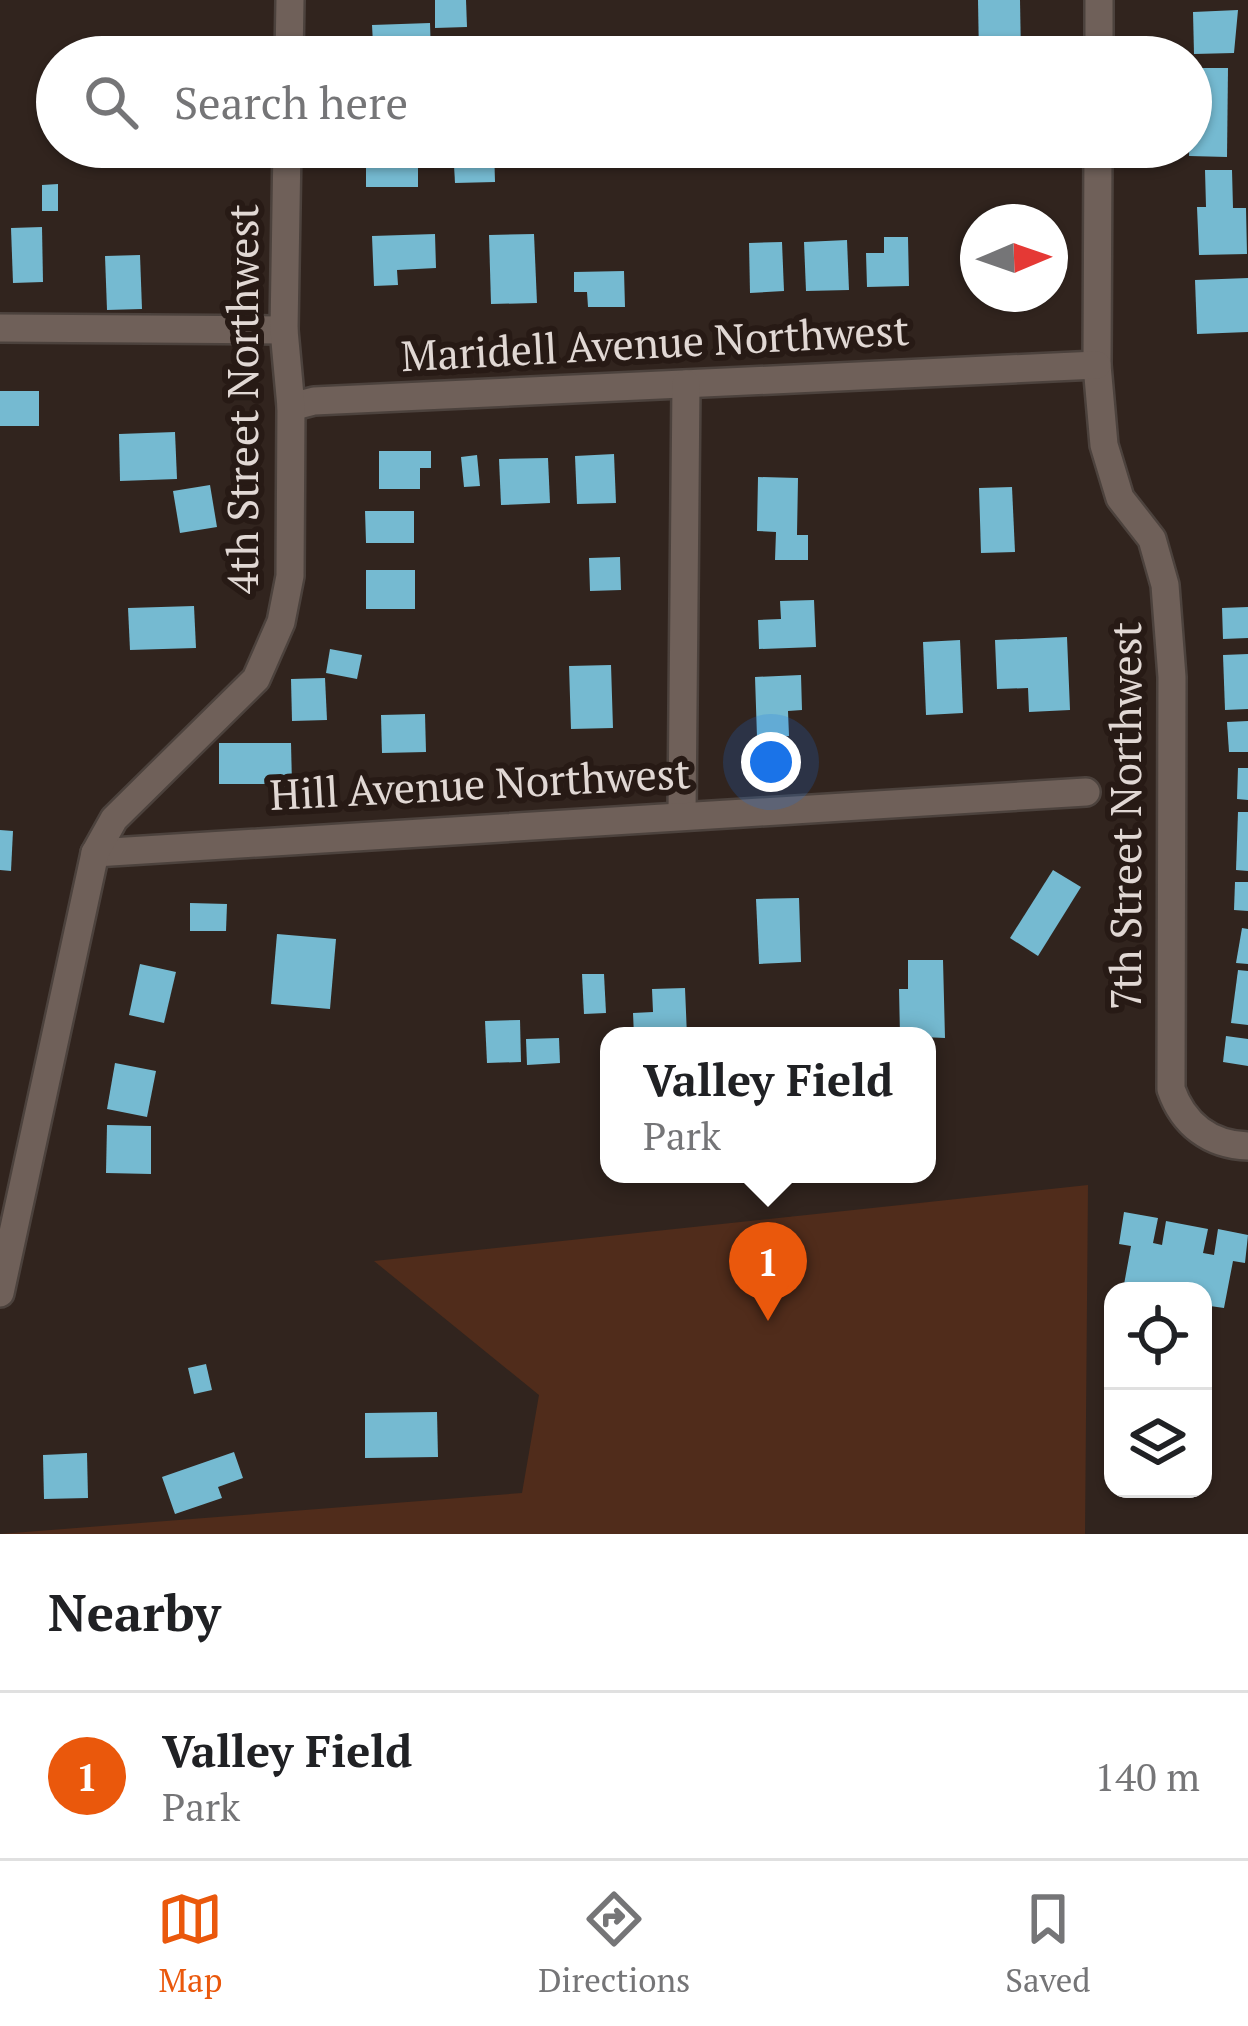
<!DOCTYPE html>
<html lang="en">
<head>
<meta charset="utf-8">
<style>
	:root { --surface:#fff; --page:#f6f6f6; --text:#202124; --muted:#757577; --line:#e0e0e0; --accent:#ea580c }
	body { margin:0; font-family:"PT Serif",serif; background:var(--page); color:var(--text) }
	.controls { position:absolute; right:36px; bottom:36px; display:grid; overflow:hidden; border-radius:24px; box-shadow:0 3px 9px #0004 }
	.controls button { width:108px; height:108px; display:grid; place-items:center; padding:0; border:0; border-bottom:3px solid var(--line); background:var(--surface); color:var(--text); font:60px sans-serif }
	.compass { position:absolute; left:960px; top:204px; width:108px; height:108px; border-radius:50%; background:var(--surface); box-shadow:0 3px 9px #0004; rotate:88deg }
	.you { position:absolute; left:771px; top:762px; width:42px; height:42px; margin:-30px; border:9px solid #fff; border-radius:50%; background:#1a73e8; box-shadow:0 0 0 18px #1a73e833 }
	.badge { display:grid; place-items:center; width:78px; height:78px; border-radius:50%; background:var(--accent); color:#fff; font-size:39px; font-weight:700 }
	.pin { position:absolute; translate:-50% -99px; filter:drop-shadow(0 3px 6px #0008) }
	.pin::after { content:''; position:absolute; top:63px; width:42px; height:36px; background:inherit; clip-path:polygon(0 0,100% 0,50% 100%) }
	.popup { position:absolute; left:600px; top:1027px; width:336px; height:156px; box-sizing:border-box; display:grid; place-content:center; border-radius:24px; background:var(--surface); filter:drop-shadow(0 3px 9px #0005); font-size:39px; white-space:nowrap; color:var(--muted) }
	.popup b { font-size:45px; color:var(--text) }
	.popup::after { content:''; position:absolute; left:50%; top:100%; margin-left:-24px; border:24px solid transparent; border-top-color:var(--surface) }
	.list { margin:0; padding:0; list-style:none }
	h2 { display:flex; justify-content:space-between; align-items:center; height:156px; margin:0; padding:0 48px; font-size:51px }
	h2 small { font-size:39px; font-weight:400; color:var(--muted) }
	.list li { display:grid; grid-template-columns:78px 1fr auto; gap:36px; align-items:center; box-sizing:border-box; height:168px; padding:0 48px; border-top:3px solid var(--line) }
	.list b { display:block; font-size:45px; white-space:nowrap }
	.list p { margin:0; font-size:39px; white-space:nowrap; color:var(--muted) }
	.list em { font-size:39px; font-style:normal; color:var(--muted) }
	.icon { flex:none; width:66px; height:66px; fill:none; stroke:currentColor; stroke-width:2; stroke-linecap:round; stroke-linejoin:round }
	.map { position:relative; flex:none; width:1248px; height:1534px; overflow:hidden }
	.search { position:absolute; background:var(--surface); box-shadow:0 3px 9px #0004; left:36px; right:36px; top:36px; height:132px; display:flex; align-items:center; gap:30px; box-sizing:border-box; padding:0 42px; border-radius:66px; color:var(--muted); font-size:45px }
	.sheet { height:324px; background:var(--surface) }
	nav { display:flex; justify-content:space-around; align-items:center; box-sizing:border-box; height:168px; border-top:3px solid var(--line); background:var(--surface); font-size:33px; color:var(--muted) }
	nav a { display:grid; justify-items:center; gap:6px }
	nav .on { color:var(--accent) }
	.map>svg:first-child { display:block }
	.green { fill:#502c1b }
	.building { fill:#75bad1 }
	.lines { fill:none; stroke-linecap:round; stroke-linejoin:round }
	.street-casing { stroke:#4c423d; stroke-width:32 }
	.street { stroke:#6f6059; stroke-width:27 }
	.labels { text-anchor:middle; stroke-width:12; stroke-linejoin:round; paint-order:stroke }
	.street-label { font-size:42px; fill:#e1d8d4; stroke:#271a15 }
</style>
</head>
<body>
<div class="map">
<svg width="1248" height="1534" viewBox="0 0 1248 1534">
	<rect width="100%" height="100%" fill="#31241e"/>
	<polygon class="green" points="1088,1185 1085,1534 0,1534 522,1493 539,1395 374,1261"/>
	<g class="building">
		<polygon points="435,0 466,0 467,27 435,28"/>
		<polygon points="978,0 1020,0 1021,57 979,57"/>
		<polygon points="1238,10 1234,53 1194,54 1193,12"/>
		<polygon points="430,23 431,56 383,57 383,43 373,44 372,25"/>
		<polygon points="195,47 195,57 136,57 135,49"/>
		<polygon points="1191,68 1228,68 1227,157 1189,156"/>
		<polygon points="453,147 494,147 495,182 455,183"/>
		<polygon points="366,153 418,154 418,187 366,187"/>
		<polygon points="1205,170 1232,170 1233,208 1246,208 1247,254 1199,255 1197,207 1206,207"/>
		<polygon points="58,184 58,211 42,211 42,185"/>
		<polygon points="42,227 43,282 13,283 11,228"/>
		<polygon points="435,234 436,268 397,270 398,285 374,286 372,236"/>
		<polygon points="534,234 537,303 491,304 489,235"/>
		<polygon points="884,237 908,237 909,286 867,287 866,253 884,253"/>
		<polygon points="847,240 849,290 806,291 804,242"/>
		<polygon points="782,242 784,291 750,293 749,243"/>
		<polygon points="140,255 142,309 107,310 105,256"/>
		<polygon points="624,271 625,307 588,307 587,292 574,292 574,272"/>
		<polygon points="1248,278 1248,332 1197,334 1195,280"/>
		<rect x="0" y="391" width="39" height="35"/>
		<polygon points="175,432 177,479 120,481 119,434"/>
		<polygon points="379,451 431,451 431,468 420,468 420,489 379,489"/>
		<polygon points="614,454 616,503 577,504 575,456"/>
		<polygon points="477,455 480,486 464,487 461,457"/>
		<polygon points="548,458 550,503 501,505 499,459"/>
		<polygon points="758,477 798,478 797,535 808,535 808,560 775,560 776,532 757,531"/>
		<polygon points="210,485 217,527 180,533 173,491"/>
		<polygon points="1012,487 1015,552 981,553 979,488"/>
		<polygon points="365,511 414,511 414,543 366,543"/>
		<polygon points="620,557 621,590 590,591 589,558"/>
		<rect x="366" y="570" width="49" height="39"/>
		<polygon points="814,600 816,647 759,649 758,620 781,619 780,601"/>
		<polygon points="194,606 196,648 130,650 128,608"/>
		<polygon points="1248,607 1248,638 1223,639 1222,608"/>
		<polygon points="1067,637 1070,710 1029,712 1028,688 997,689 995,640"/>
		<polygon points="960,640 963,713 926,715 923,642"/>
		<polygon points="330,649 362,655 357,679 326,673"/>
		<polygon points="1248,654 1248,709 1225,710 1223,655"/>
		<polygon points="611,665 613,728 571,729 569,666"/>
		<polygon points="801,675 802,710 788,711 789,736 757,737 755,677"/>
		<polygon points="325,678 327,720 292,721 291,679"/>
		<polygon points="425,714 426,752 382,753 381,715"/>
		<polygon points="1248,721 1248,752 1229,752 1227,722"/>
		<polygon points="219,743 291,743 292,784 219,784"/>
		<polygon points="1238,768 1248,768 1248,800 1237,799"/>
		<polygon points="1238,812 1248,812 1248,871 1236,870"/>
		<polygon points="0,830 13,831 11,871 0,870"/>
		<polygon points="1053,870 1081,887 1038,956 1010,938"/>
		<polygon points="1235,882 1248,882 1248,911 1234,910"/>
		<polygon points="799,898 801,962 759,964 756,899"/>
		<polygon points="190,903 227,904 226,931 190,931"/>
		<polygon points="1242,928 1248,929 1248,964 1236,963"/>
		<polygon points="277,934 336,939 330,1009 271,1004"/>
		<polygon points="908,960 943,960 945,1038 900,1036 899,989 908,989"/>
		<polygon points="140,964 176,972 164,1023 129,1015"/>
		<polygon points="1238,970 1248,971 1248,1025 1231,1023"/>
		<polygon points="582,974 604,974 606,1013 584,1014"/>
		<polygon points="685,988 687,1036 634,1036 633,1013 653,1012 652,989"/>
		<polygon points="520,1020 521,1062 487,1063 485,1021"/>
		<polygon points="1226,1036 1248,1039 1248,1066 1223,1062"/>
		<polygon points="559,1038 560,1063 527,1065 526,1039"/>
		<polygon points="115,1063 156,1071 147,1117 107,1109"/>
		<polygon points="107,1125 151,1126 151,1174 106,1173"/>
		<polygon points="1124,1212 1158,1218 1153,1243 1162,1245 1166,1221 1208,1229 1203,1253 1214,1255 1218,1229 1248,1235 1245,1263 1233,1261 1224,1308 1203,1305 1203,1291 1123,1290 1131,1246 1119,1244"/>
		<polygon points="206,1364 212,1390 194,1394 188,1368"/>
		<polygon points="437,1412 438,1457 365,1458 365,1413"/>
		<polygon points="234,1452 243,1478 218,1487 222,1498 175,1514 162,1477"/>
		<polygon points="87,1453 88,1498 44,1499 43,1455"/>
	</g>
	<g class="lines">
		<g class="street-casing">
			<g id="street">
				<polyline points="289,57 290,0"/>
				<polyline points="1099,57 1099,0"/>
				<path d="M1098,147L1097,365L1104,445L1120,498L1152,539L1165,585L1172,677L1171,1089C1183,1124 1210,1145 1248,1146"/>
				<polyline points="0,328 284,330"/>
				<polyline points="291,407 314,401 1097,365"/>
				<polyline points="682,814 686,384"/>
				<polyline points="95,853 1086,792"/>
				<polyline points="0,1293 95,853 114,819 256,679 281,622 290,576 291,407 284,330 287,147"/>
			</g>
		</g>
		<use href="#street" class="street"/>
	</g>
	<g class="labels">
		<g class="street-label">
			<text transform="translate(655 343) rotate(-3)" y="15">Maridell Avenue Northwest</text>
			<text transform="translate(243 399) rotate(-90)" y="15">4th Street Northwest</text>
			<text transform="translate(480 784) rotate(-3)" y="15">Hill Avenue Northwest</text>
			<text transform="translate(1126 816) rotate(-90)" y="15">7th Street Northwest</text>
		</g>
	</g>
</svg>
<div class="controls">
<button><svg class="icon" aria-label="locate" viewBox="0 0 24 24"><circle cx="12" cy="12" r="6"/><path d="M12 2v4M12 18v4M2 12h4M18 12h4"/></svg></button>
<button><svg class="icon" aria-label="layers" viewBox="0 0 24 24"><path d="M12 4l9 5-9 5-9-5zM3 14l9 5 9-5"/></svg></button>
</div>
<svg class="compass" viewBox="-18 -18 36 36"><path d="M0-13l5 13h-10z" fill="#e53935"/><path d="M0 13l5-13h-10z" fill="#757577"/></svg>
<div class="you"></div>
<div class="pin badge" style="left:768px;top:1321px">1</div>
<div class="popup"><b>Valley Field</b>Park</div>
<div class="search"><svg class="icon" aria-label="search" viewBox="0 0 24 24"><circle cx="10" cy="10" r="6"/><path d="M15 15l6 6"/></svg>Search here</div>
</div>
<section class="sheet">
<h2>Nearby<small></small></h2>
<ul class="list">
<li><span class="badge">1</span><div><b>Valley Field</b><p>Park</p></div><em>140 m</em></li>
</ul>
</section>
<nav>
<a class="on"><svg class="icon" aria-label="map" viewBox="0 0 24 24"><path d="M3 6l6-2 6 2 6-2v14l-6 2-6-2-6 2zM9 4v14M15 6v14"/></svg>Map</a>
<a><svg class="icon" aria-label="directions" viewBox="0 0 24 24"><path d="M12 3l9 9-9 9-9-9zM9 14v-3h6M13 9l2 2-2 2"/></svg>Directions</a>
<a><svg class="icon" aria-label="saved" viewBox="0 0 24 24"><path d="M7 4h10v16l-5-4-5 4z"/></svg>Saved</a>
</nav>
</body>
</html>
